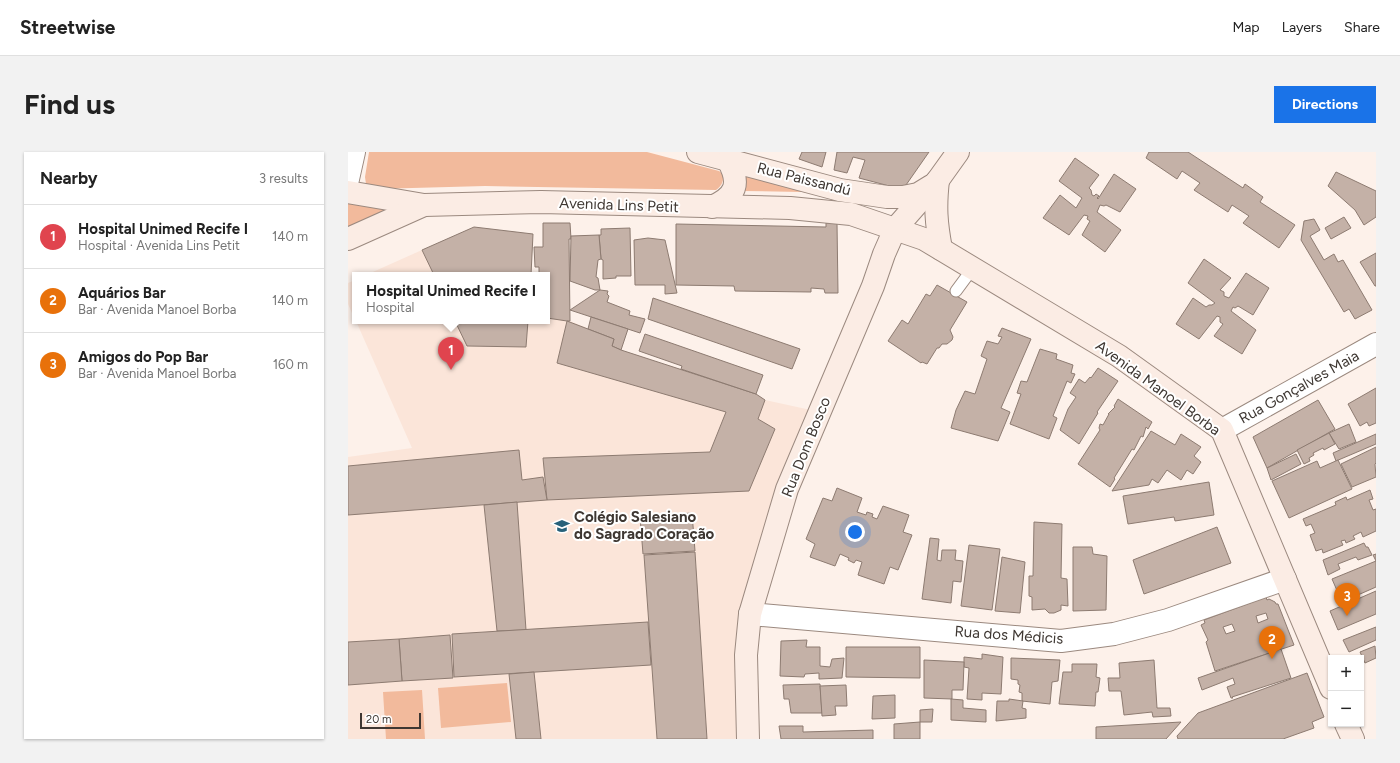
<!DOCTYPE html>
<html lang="en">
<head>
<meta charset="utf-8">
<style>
	:root { --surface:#fff; --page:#f2f2f2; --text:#222; --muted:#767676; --line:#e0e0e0; --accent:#1a73e8 }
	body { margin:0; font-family:Figtree,sans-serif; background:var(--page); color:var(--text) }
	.controls { position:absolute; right:12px; bottom:12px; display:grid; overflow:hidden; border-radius:0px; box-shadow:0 1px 3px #0004 }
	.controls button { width:36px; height:36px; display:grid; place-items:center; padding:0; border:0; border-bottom:1px solid var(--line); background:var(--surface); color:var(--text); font:20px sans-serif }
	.scale { position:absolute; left:12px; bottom:10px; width:61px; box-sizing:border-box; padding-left:4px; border:2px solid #3e3732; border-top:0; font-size:11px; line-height:14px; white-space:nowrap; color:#3e3732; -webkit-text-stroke:3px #fff; paint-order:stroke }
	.you { position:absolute; left:507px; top:380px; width:14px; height:14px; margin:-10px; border:3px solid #fff; border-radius:50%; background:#1a73e8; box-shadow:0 0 0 6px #1a73e833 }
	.badge { display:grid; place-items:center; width:26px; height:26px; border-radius:50%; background:var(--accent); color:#fff; font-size:13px; font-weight:700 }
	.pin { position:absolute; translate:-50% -33px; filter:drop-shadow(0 1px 2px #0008) }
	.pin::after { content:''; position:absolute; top:21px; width:14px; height:12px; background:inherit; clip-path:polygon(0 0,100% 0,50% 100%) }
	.popup { position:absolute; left:4px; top:120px; width:198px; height:52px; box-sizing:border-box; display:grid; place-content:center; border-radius:0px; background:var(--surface); filter:drop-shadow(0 1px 3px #0005); font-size:13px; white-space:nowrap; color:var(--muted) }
	.popup b { font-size:15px; color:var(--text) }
	.popup::after { content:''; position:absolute; left:50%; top:100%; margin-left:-8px; border:8px solid transparent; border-top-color:var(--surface) }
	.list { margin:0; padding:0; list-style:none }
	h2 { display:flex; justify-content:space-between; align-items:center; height:52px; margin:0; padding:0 16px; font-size:17px }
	h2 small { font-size:13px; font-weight:400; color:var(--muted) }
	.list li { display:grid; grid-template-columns:26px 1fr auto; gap:12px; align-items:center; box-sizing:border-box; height:64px; padding:0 16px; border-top:1px solid var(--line) }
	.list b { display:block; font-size:15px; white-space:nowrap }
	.list p { margin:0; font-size:13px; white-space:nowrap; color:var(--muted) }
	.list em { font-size:13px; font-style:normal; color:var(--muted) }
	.map { position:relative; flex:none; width:1028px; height:587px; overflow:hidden; border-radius:0px }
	header { display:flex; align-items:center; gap:24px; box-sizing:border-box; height:56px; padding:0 20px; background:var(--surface); border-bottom:1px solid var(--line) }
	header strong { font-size:19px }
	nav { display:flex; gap:22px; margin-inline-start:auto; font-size:14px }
	.intro { display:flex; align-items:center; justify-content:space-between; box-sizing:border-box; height:96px; padding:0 24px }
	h1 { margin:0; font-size:28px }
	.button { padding:10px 18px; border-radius:0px; background:var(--accent); color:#fff; font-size:14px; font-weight:700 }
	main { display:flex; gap:24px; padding:0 24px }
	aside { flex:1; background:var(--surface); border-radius:0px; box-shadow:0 1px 3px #0004 }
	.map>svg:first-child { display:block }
	.built { fill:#fbe5d9 }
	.green { fill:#f2ba9c }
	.building { fill:#c4b1a7; stroke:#8d7b71; fill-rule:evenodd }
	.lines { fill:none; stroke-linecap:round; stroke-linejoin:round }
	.lane-casing { stroke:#9b897f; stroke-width:13 }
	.street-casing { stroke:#9b897f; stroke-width:24 }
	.secondary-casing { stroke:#9b897f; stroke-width:24 }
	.lane { stroke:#fff; stroke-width:11 }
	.street { stroke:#fff; stroke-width:22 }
	.secondary { stroke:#fbece4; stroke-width:22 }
	.labels { text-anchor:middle; stroke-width:4; stroke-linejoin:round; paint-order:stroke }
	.street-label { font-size:15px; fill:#3e3732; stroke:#fff }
	.poi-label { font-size:15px; font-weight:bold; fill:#3e3732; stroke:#fff; text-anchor:start }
</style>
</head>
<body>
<header>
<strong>Streetwise</strong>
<nav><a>Map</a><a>Layers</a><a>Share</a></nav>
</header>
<div class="intro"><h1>Find us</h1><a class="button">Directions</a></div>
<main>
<aside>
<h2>Nearby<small>3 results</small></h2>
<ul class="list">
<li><span class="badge" style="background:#e0444e">1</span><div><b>Hospital Unimed Recife I</b><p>Hospital · Avenida Lins Petit</p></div><em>140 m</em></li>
<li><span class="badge" style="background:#e8710a">2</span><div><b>Aquários Bar</b><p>Bar · Avenida Manoel Borba</p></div><em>140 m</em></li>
<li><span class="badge" style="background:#e8710a">3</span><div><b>Amigos do Pop Bar</b><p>Bar · Avenida Manoel Borba</p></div><em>160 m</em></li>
</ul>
</aside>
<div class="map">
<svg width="1028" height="587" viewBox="0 0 1028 587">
	<rect width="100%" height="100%" fill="#fdf1ea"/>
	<g class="built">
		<polygon points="74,98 86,123 18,123"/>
		<polygon points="7,128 7,168 0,152 0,131"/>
		<polygon points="199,165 222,169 266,187 264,194 273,198 408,242 417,248 472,260 416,410 400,587 0,587 0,305 64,296 8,169 107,169 119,194 178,195 180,169 199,169"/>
	</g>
	<g class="green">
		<path d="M21,0H299L371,19L375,22C376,28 374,34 368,38L137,34L28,37L18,32L17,25Z"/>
		<polygon points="397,20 473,42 454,40 394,39"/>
		<polygon points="0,45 39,58 0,76"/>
		<polygon points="159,531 163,570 93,576 90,536"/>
		<polygon points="74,538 77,587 38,587 35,540"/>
	</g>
	<g class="building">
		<polygon points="454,0 478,0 474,15 451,7"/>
		<polygon points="489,0 581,0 558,33 549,36 511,26 517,8 505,5 499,21 486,18"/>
		<polygon points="801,0 840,0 895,36 897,32 915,45 912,50 947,73 931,96 895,71 901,64 884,53 880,60 846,38 852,31 834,19 829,27 798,6"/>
		<polygon points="727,6 751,23 741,36 743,38 744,43 746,44 748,42 751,44 749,46 750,47 766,22 788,37 772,60 758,53 756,54 752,53 749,60 773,78 757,100 734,83 742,69 739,67 740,64 736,63 721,83 695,66 712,43 728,56 734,46 711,29"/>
		<polygon points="988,20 1028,39 1028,65 1016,73 1007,58 980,34"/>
		<polygon points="996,65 1003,76 983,87 977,76"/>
		<polygon points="966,67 972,78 962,84 976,108 986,102 990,110 995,108 1024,158 1007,167 1001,157 996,160 953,88 956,69"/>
		<polygon points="195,71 222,71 223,87 221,87 222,169 219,169 199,166 199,123 191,123 191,115 187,115 186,95 195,95"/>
		<polygon points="478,71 489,71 490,141 477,141 476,137 463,136 463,140 387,139 386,134 328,133 328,72 478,75"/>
		<polygon points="126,75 185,82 183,123 86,123 74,98"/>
		<polygon points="282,76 283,124 268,124 268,126 255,127 255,108 253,107 251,83 253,83 253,77"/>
		<polygon points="251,83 253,107 250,108 248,125 250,126 252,138 247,138 222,129 223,84"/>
		<polygon points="300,86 317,88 329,141 317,142 317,133 287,133 286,88"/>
		<polygon points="1028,101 1028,134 1027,134 1012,110"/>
		<polygon points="856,107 883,126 872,138 876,140 876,144 881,146 898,121 921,136 905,163 890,154 887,156 885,155 883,159 908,178 894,202 866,184 875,172 872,170 872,165 869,164 851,187 828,172 845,146 858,155 861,153 864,153 867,151 840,131"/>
		<polygon points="589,133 619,150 602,178 605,185 604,188 599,192 594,192 591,196 589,196 579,212 574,210 573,211 540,189 554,168 560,172 578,142 582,144"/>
		<polygon points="252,138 260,139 259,142 261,144 259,150 282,159 281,163 297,167 292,181 222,158"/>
		<polygon points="305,146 452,197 444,217 300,167"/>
		<polygon points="243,165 280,177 273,198 264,194 266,187 240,177"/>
		<polygon points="107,169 180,169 178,195 119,194"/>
		<polygon points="219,169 266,187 264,194 273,198 408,242 417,248 410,267 427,277 401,339 199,348 195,306 362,300 378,260 209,211"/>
		<polygon points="654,176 683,187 653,256 662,260 650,289 603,276 608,258 617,239 627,242 639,207 633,204 639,189 650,192 654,185 650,184"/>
		<polygon points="297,182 415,223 408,242 333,217 334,214 291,199"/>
		<polygon points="692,197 709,202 708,207 725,213 723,221 727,222 723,231 719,229 705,264 709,266 701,287 662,272 673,242 669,241 673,229 679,230"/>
		<polygon points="750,216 770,229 749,260 750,261 731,292 712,278 720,257 728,245 722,241 731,227 737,231 742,225 743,226"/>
		<polygon points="1028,236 1028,271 1021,274 1019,270 1012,274 1000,252"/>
		<polygon points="770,247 804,270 800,277 798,275 795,285 793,284 786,298 784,297 766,326 767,327 762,335 730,312 752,278 751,276 752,272 755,273 761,262 760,262 767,255 766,254"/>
		<polygon points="970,248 987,277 919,316 905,285"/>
		<polygon points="1001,272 1008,290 991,297 981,281"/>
		<polygon points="803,279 827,293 833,282 853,295 846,304 853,310 845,322 839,318 833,328 819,318 810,331 804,327 801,333 764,339"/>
		<polygon points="981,281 987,292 976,298 975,296 965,301 966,303 961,306 962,309 956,312 949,298"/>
		<polygon points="1028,282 1028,292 988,309 985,301"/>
		<polygon points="1028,295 1028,311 1027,312 1028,325 1004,335 993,312"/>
		<polygon points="171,298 174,328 195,325 199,348 0,363 0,314"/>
		<polygon points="948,302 953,312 923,328 919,316"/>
		<polygon points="990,308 1004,337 941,366 924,329 969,309 972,316"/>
		<polygon points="861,330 866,363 827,369 826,365 780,372 775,344"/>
		<polygon points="489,336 514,346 509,360 518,363 519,360 525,362 524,365 529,367 535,354 561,363 555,380 564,383 550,418 542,415 536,432 510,423 514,410 508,408 506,411 500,408 501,406 492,402 487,414 462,405 467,392 458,387 475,346 484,349"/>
		<polygon points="1022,338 1025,347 1021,348 1025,358 1028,357 1028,379 1015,385 1013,380 1005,384 1007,387 998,391 997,388 993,389 995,393 975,401 974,397 968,399 962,383 967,381 963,372 958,374 955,367 988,353 987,350 998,345 999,348"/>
		<polygon points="169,350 178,478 149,479 136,353"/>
		<polygon points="344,361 347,399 295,402 292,365"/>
		<polygon points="686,370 714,372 713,426 719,427 720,454 713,453 713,458 706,461 701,461 697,457 684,458 684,445 681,444 681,424 685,424"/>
		<polygon points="869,375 883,411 796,442 785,408"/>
		<polygon points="582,386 591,387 589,408 593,409 594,398 608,398 607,408 615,409 613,430 605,429 603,451 574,447"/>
		<polygon points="1016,391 1018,395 1020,395 1024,403 1010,408 1008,405 990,412 992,417 980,423 975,408"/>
		<polygon points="621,393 652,397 644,458 613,454"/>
		<polygon points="725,395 744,395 745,402 759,404 758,458 725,459"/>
		<polygon points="347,400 359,587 309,587 296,403"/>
		<polygon points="1028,402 1028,435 994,450 984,427 1028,409 1025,403"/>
		<polygon points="654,405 677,410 672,461 647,459"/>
		<polygon points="1028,439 1028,462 990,478 982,459"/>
		<path d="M918,445L919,448L921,447L927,450L928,452H930L946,493L867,519L858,490L860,488L853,473L857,471L856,468ZM918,461L920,467L910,471L908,464ZM884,472L887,479L878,482L875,475Z"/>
		<polygon points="300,470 303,513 106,525 104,482"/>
		<polygon points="1028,475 1028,488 1001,500 995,488"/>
		<polygon points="102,483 105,526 54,529 51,487"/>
		<polygon points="51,487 54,529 0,533 0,490"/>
		<polygon points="459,488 458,495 472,495 472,514 482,515 484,507 496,506 494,526 471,527 471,521 457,522 456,525 432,524 433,489"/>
		<polygon points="1027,494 1028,506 1017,511 1012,500"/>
		<polygon points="498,495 572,495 572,526 498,525"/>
		<polygon points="933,497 943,526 884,545 885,546 883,546 879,535 887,532 885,526 854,538 850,526"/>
		<polygon points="634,502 655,505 653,542 634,541 634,548 619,547 621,516 616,515 616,505 634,507"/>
		<polygon points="663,506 712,508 710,529 704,530 702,552 674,549 674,541 671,540 672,533 670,532 670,528 663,527"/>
		<polygon points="576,508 616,510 615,538 604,538 604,547 576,546"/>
		<polygon points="806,508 809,556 822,556 823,564 805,565 804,560 776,563 773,539 761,539 760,526 772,526 771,511"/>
		<polygon points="724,512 749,512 748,525 752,526 750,540 748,540 747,554 711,552 715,520 724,520"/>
		<polygon points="186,520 193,587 168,587 161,522"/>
		<polygon points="959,521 976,565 964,570 966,576 935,587 830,587 829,584 850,561"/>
		<polygon points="472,532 474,561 443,561 441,547 436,547 435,533"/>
		<polygon points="498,533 499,554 487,554 488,563 474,564 472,534"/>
		<polygon points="547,543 547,566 524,567 525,544"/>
		<polygon points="603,547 615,548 615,556 638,558 638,570 603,568"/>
		<polygon points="661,547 675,549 674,556 678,557 678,566 648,569 649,549 661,549"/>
		<polygon points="585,557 584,570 572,570 572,558"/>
		<polygon points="572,570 572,587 546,587 546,572"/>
		<polygon points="833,570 818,587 748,587 748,575"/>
		<polygon points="431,574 455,574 455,580 525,578 525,587 433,587"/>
	</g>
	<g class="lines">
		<g class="lane-casing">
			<polyline id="lane" points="608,139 625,116"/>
		</g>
		<g class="street-casing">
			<g id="street">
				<polyline points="0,27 6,0"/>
				<polyline points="874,278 1028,192"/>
				<polyline points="402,462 713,489 766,482 820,468 937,427"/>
			</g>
		</g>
		<g class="secondary-casing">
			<g id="secondary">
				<polyline points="350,0 492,38 539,45 555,45 570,42 583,34"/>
				<path d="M590,28C587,55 588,70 593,97"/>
				<polyline points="0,40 76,53"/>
				<path d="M364,55C388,44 393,32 380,8"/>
				<polyline points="0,87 76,53 193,50 442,56 503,62 576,87 771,204 874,278 983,536"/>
				<polyline points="998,572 1005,587"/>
				<polyline points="400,587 398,503 402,462 439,337 514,160 525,134 536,102 547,77 590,28 610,0"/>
			</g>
		</g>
		<use href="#lane" class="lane"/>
		<use href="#street" class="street"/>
		<use href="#secondary" class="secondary"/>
	</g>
	<defs>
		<g id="school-bare" transform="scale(1.2)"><path d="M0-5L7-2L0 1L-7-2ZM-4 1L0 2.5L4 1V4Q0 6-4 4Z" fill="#27617a" stroke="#fff" stroke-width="2.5" paint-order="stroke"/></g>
	</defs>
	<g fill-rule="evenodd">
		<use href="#school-bare" x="214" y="374"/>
	</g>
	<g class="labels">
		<g class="street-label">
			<text transform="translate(456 27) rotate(14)" y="5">Rua Paissandú</text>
			<text transform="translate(271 53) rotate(2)" y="5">Avenida Lins Petit</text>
			<text transform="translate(951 235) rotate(-29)" y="5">Rua Gonçalves Maia</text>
			<text transform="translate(810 236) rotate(36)" y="5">Avenida Manoel Borba</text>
			<text transform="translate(458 295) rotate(-68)" y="5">Rua Dom Bosco</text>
			<text transform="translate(661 483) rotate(4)" y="5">Rua dos Médicis</text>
		</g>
		<g class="poi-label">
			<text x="226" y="370">Colégio Salesiano<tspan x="226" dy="17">do Sagrado Coração</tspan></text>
		</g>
	</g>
</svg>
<div class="controls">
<button>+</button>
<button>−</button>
</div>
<div class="scale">20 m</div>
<div class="you"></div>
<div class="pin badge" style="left:103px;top:218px;background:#e0444e">1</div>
<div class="popup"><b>Hospital Unimed Recife I</b>Hospital</div>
<div class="pin badge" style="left:924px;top:507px;background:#e8710a">2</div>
<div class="pin badge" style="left:999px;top:464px;background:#e8710a">3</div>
</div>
</main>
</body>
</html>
